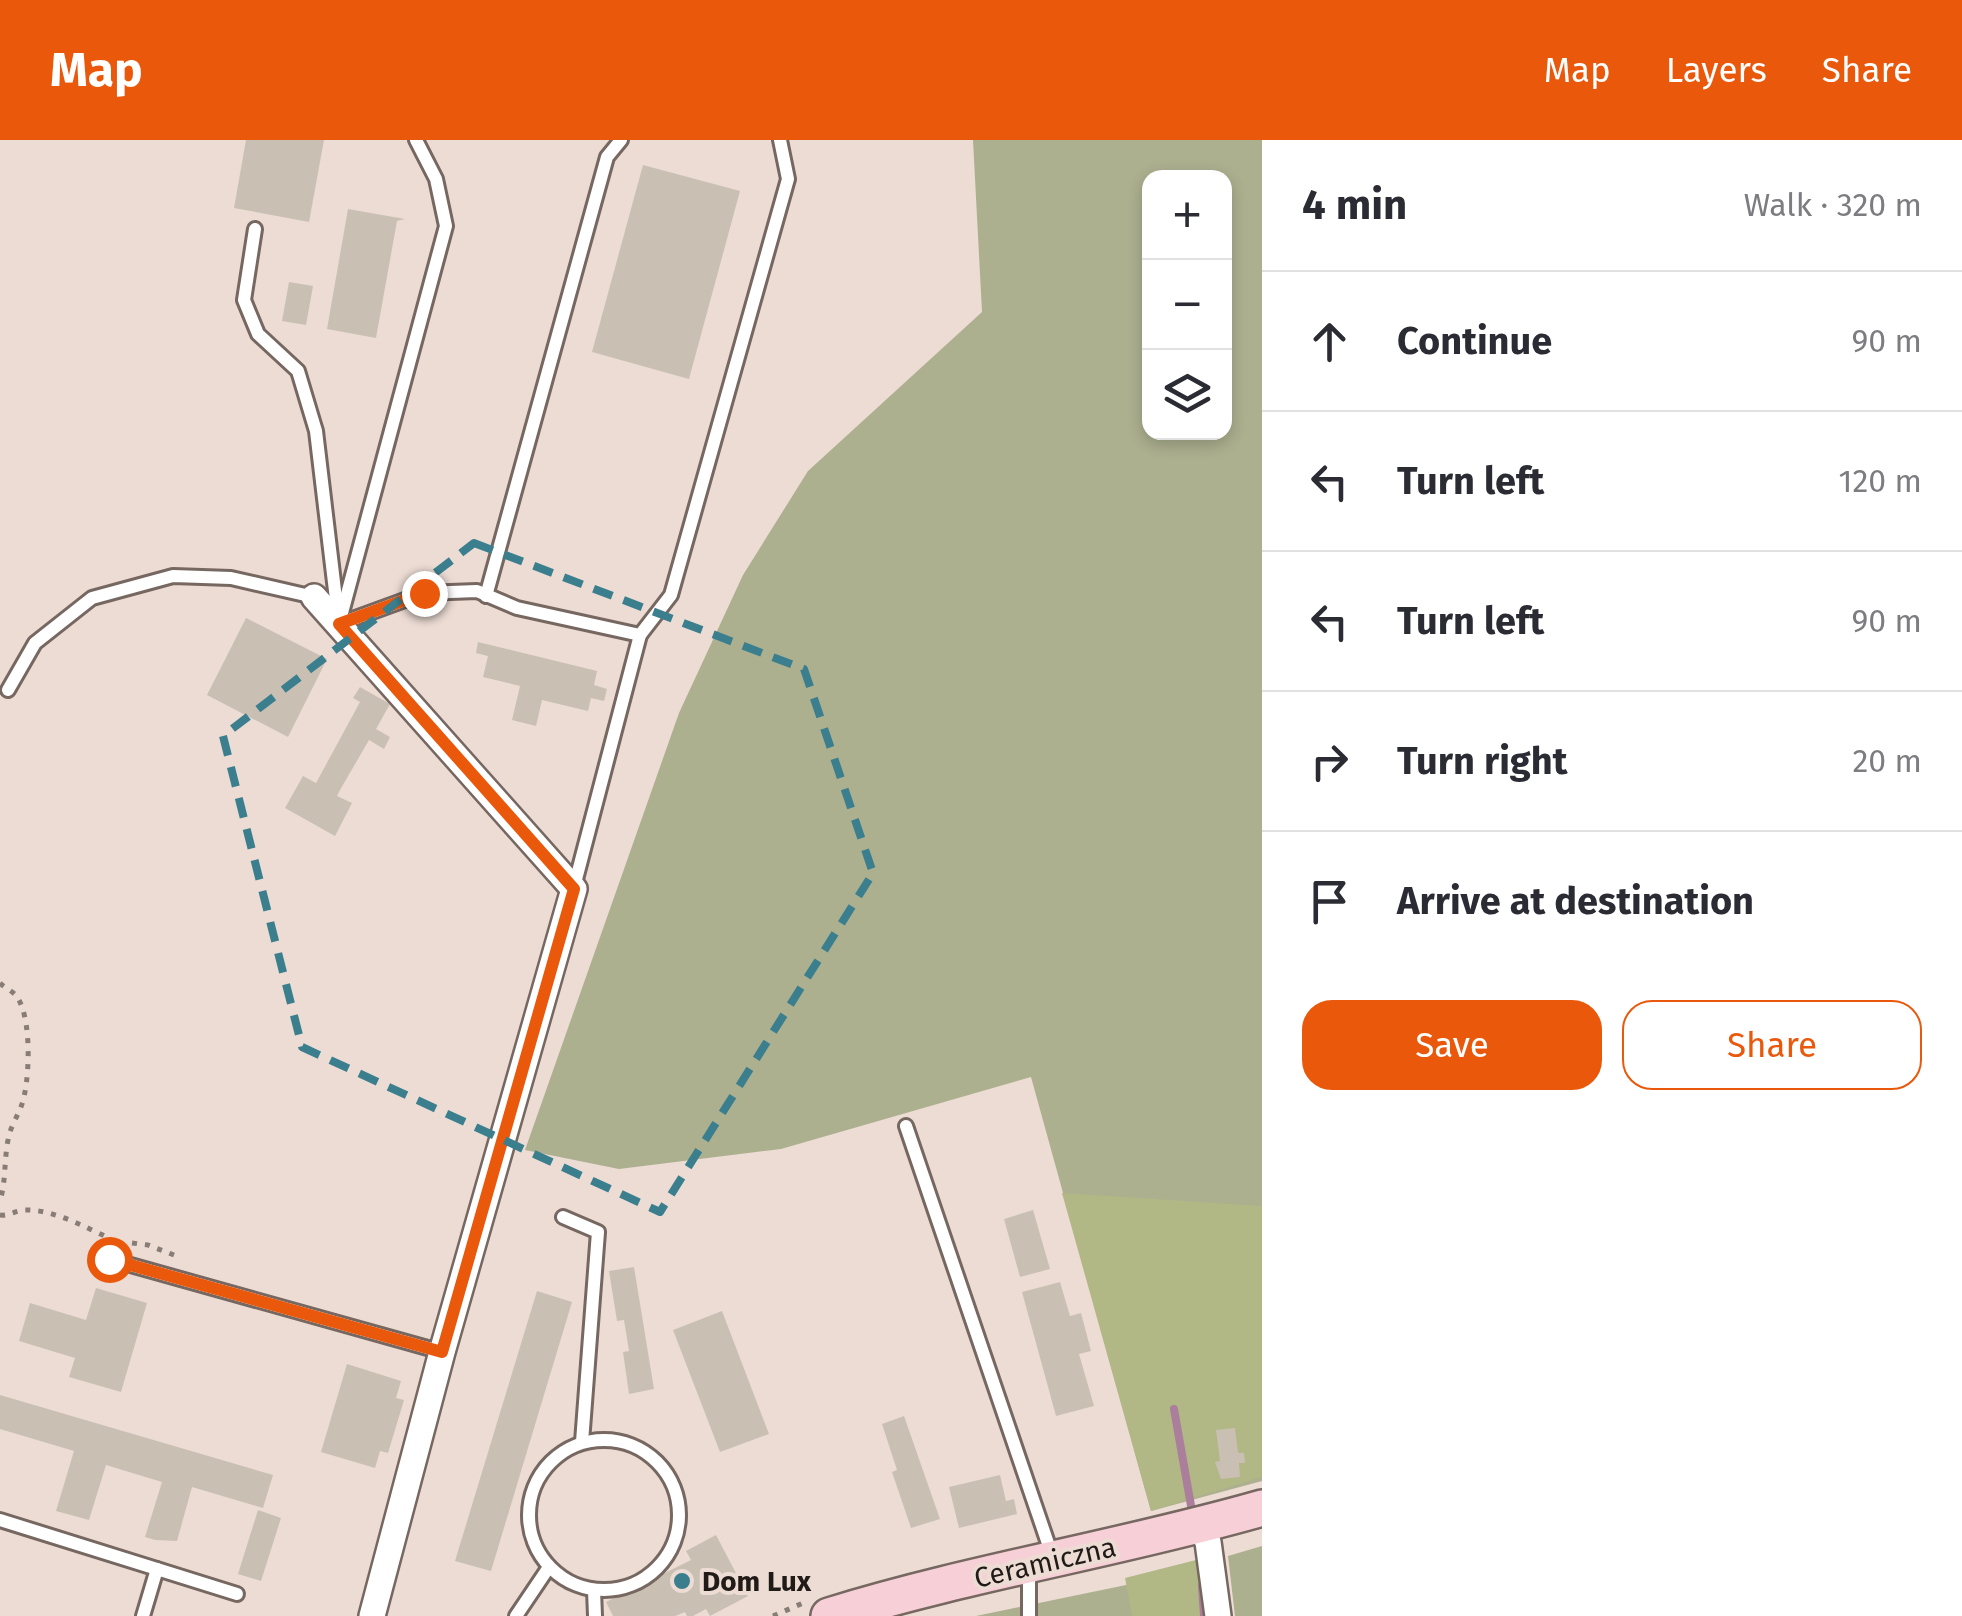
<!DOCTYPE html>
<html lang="en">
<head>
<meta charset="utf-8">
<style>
	:root { --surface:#fff; --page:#f2f2f3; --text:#2b2b33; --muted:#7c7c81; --line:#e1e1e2; --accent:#ea580c }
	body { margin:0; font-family:"Fira Sans",sans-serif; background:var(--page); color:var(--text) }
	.controls { position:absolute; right:30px; top:30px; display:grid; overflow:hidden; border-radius:20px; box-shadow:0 5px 15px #0003 }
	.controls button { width:90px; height:90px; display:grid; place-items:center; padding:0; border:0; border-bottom:2px solid var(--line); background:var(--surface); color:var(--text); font:50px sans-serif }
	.stop { position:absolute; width:30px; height:30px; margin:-22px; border:8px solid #ea580c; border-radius:50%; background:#fff }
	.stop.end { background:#ea580c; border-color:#fff; box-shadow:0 2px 10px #0008 }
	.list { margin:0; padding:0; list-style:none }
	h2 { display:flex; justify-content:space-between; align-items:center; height:130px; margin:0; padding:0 40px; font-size:42px }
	h2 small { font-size:32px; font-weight:400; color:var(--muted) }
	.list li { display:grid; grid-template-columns:65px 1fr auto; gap:30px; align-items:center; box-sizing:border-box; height:140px; padding:0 40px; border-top:2px solid var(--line) }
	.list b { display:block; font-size:38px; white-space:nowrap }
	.list em { font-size:32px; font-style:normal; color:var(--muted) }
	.actions { display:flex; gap:20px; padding:30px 40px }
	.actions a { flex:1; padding:22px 0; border:2px solid var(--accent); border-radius:30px; text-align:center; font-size:35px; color:var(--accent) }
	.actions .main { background:var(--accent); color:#fff }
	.icon { flex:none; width:55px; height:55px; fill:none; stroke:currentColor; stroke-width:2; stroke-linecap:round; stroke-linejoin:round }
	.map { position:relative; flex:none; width:1262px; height:1476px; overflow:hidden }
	header { display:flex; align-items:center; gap:60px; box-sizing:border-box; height:140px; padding:0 50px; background:var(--accent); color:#fff }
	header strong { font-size:48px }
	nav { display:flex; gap:55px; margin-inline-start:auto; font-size:35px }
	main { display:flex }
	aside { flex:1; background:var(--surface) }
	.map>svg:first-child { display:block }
	.green { fill:#acb08f; fill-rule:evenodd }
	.forest { fill:#b1b785 }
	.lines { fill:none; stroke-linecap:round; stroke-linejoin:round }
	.stream { stroke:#ab7f9c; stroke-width:8 }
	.building { fill:#c9c0b3 }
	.lane-casing { stroke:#766761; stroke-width:18 }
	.street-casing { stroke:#766761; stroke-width:30 }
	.secondary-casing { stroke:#766761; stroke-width:40 }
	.path { stroke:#887c77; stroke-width:5; stroke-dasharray:5 8; stroke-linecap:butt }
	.lane { stroke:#fff; stroke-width:12 }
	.street { stroke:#fff; stroke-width:25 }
	.secondary { stroke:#f6d0d6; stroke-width:35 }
	.route { stroke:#ea580c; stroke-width:12 }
	.marked { fill:none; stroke:#3b7f8e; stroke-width:8; stroke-dasharray:20 12; stroke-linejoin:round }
	.poi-dot { fill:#3b7f8e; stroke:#ecdcd4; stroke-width:4 }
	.labels { text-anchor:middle; stroke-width:8; stroke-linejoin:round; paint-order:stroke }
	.street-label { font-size:28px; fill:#211b18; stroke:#ecdcd4 }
	.poi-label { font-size:28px; font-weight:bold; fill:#211b18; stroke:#ecdcd4; text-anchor:start }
</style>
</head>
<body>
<header>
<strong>Map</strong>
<nav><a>Map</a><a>Layers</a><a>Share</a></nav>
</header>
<main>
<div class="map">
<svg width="1262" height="1476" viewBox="0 0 1262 1476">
	<rect width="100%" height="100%" fill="#ecdcd4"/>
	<g class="green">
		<path d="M973,0H1262V1341L1151,1371L1031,937L781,1009L619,1029L525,1010L679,573L743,435L808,331L982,172ZM1150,38H1224V292H1150Z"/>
		<polygon points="1262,1406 1262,1476 1235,1476 1228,1416"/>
		<polygon points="1189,1432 1194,1476 976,1476"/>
	</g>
	<g class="forest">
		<polygon points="1062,1053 1262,1066 1262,1337 1151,1371"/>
		<polygon points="1204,1418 1211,1476 1132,1476 1125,1438"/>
	</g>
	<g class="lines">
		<g class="stream">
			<polyline points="1174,1269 1193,1377"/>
			<polyline points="1202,1446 1204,1476"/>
		</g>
	</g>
	<g class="building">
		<polygon points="246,0 324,0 309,82 234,68"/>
		<polygon points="643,25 740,51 689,239 592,212"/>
		<polygon points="348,69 405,79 397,81 376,198 327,189"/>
		<polygon points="289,142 313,146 306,185 282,181"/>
		<polygon points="246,478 327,519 288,597 207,555"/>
		<polygon points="478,502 597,531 594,545 607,549 604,561 591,558 588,571 542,560 536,586 512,580 520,546 483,537 488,516 476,513"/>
		<polygon points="360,547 390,564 376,589 390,597 384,609 369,600 340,650 337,656 352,663 335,696 285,668 303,636 316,643 360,562 353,558"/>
		<polygon points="1033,1070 1050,1129 1020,1137 1004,1079"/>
		<polygon points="634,1127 654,1249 629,1254 623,1212 629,1211 624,1180 617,1181 609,1131"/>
		<polygon points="1060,1142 1070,1176 1081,1173 1091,1211 1079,1214 1094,1266 1056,1276 1022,1152"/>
		<polygon points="96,1148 147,1163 121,1252 69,1237 75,1218 19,1201 30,1163 86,1180"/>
		<polygon points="537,1151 572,1162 491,1431 455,1421"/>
		<polygon points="722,1171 769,1294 720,1312 673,1190"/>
		<polygon points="347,1224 401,1241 396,1258 404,1260 388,1313 380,1311 375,1328 321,1312"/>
		<polygon points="0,1255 273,1335 263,1368 192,1347 177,1401 155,1400 145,1397 162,1342 106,1325 89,1380 56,1371 74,1311 0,1289"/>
		<polygon points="904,1276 940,1379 911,1388 892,1332 897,1330 882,1284"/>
		<polygon points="1235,1288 1238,1313 1244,1313 1245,1323 1239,1323 1240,1337 1221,1339 1215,1322 1220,1321 1216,1290"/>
		<polygon points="1000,1335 1006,1361 1014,1359 1017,1374 959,1388 949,1347"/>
		<polygon points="258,1370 281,1378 261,1441 238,1434"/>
		<polygon points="716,1395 748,1456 710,1476 706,1469 693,1476 687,1476 685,1472 675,1476 613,1476 606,1462 691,1420 686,1411"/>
	</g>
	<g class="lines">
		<g class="lane-casing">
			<g id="lane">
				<polyline points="255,89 244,160 258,194 298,231 316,291 338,476"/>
				<polyline points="486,456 607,17 621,0"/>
				<polyline points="339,484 424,453 477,451 517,468 640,495 671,455 788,39 780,0"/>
				<polyline points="339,484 446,86 436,39 416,0"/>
				<polyline points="8,550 35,503 92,458 173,436 231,438 314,457"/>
				<polyline points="574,747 640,495"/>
				<polyline points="906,986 1053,1418"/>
				<polyline points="563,1077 598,1092 582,1302"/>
				<polyline points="109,1119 442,1212"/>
				<circle cx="604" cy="1375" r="75"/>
				<polyline points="0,1380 157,1429 143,1476"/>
				<polyline points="1029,1428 1029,1476"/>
				<polyline points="157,1429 237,1454"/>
				<polyline points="594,1450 595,1476"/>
				<polyline points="516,1476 549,1427"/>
			</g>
		</g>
		<g class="street-casing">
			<g id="street">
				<polyline points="314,457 574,749 442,1212 372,1476"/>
				<polyline points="1200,1386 1208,1402 1218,1476"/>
			</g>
		</g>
		<g class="secondary-casing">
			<path id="secondary" d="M829,1476C971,1432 1119,1409 1262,1368"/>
		</g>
		<g class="path">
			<path d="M0,843C5,848 14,852 17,857C32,878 30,940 22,964C18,976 10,987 8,1000C4,1021 6,1041 0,1061"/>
			<path d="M0,1075C9,1076 14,1071 24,1070C53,1069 85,1087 111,1099"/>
			<polyline points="132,1103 148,1105 174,1115"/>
			<polyline points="773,1476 803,1463"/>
		</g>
		<use href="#lane" class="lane"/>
		<use href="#street" class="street"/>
		<use href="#secondary" class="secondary"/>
	</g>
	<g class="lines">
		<polyline class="route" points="109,1119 442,1212 574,749 339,484 424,453"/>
	</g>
	<path class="marked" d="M474,403L804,529L873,733L660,1072L302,907L223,596Z"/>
	<circle class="poi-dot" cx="682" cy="1441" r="10"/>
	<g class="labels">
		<g class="street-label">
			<text transform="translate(1045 1422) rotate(-13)" y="10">Ceramiczna</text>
		</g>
		<g class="poi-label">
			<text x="702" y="1451">Dom Lux</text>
		</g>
	</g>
</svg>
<div class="controls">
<button>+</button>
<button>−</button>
<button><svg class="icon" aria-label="layers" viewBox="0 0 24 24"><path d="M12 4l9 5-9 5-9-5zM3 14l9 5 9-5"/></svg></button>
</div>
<div class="stop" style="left:109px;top:1119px"></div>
<div class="stop end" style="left:424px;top:453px"></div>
</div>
<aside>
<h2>4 min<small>Walk · 320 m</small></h2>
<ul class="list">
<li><svg class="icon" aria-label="ahead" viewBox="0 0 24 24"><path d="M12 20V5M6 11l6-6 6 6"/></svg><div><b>Continue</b></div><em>90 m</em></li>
<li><svg class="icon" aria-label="left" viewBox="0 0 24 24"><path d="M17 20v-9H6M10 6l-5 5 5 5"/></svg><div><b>Turn left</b></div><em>120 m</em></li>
<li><svg class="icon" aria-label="left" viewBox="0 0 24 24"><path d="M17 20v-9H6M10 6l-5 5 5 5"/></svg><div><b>Turn left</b></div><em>90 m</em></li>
<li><svg class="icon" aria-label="right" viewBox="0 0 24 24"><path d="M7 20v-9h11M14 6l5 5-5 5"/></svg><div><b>Turn right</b></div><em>20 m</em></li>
<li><svg class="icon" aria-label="arrive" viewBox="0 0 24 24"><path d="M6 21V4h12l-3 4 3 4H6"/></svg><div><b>Arrive at destination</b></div></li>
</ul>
<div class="actions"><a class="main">Save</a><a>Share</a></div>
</aside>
</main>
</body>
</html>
